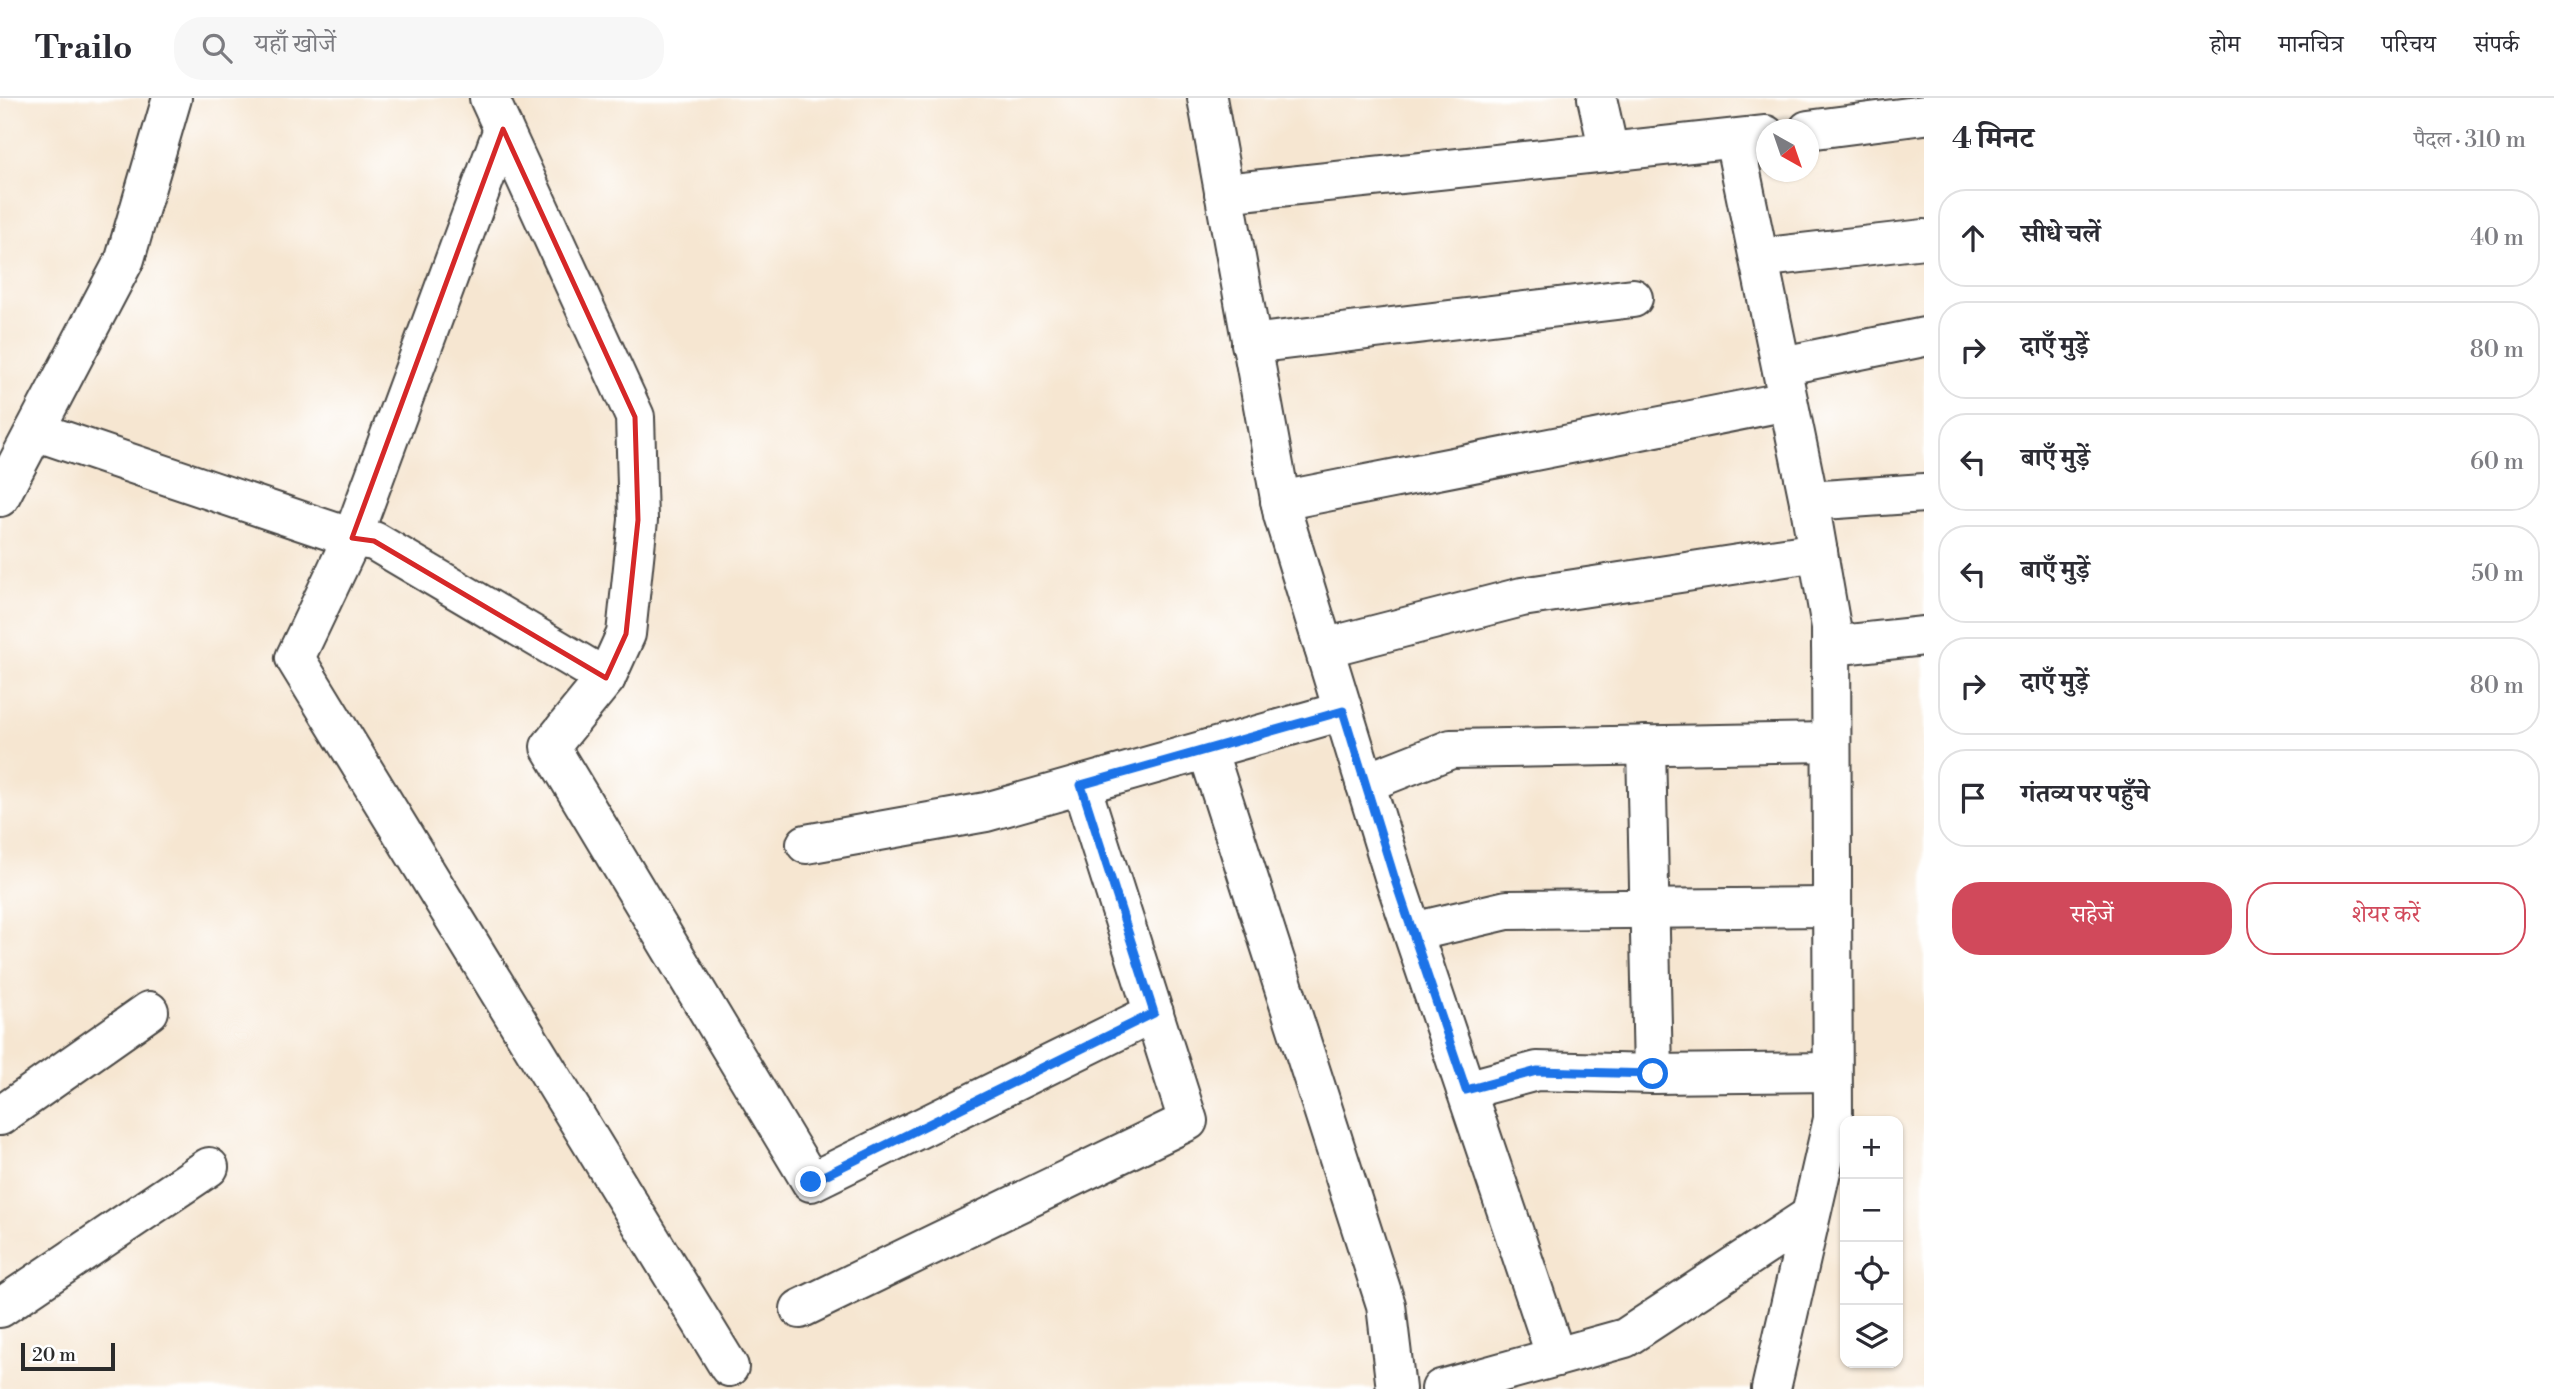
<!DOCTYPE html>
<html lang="hi">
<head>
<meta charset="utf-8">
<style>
	:root { --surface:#fff; --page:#f7f7f7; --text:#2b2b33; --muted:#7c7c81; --line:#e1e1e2; --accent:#d1495b }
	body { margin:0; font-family:"Libre Bodoni","Noto Serif Devanagari",serif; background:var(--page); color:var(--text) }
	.controls { position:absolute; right:21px; bottom:21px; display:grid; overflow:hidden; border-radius:14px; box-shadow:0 2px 5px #0004 }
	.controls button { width:63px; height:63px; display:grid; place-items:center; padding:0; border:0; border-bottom:2px solid var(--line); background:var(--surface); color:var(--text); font:35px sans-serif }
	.compass { position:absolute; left:1756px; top:21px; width:63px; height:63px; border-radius:50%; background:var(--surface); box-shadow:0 2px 5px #0004; rotate:140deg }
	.scale { position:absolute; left:21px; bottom:18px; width:94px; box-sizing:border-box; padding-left:7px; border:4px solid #2b2b2b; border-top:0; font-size:19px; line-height:24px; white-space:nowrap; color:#2b2b2b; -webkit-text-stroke:5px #fff; paint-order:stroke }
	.stop { position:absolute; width:21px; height:21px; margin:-16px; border:5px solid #1a73e8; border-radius:50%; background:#fff }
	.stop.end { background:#1a73e8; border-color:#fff; box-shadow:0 2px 7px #0008 }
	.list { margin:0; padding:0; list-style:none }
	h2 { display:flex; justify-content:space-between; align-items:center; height:91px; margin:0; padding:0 28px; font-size:30px }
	h2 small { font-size:23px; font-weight:400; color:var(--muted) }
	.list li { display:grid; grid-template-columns:46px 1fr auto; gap:21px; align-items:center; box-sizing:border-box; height:98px; margin:0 14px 14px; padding:0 14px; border:2px solid var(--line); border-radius:28px }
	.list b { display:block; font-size:26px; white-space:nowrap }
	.list em { font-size:23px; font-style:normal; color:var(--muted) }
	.actions { display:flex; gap:14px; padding:21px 28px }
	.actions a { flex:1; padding:16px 0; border:2px solid var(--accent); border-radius:28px; text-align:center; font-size:24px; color:var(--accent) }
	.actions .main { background:var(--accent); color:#fff }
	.icon { flex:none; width:38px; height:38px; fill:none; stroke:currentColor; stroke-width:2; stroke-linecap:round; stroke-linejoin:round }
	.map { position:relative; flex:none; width:1924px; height:1291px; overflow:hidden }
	header { display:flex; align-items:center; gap:42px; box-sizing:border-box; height:98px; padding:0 35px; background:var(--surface); border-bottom:2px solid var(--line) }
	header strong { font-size:33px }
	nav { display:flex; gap:38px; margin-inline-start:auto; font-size:24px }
	.search { width:490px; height:63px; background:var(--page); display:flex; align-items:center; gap:18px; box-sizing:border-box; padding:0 24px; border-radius:28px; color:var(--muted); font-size:26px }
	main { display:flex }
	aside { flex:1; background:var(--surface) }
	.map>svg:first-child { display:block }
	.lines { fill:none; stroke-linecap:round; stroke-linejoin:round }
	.street-casing { stroke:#494744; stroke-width:42 }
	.secondary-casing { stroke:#494744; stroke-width:42 }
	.street { stroke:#fff; stroke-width:38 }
	.secondary { stroke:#fff; stroke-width:38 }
	.route { stroke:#1a73e8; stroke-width:9 }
	.marked { fill:none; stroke:#d62828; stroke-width:5; stroke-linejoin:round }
</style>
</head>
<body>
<header>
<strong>Trailo</strong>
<div class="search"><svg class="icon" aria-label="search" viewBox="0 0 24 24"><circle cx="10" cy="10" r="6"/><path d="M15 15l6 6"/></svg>यहाँ खोजें</div>
<nav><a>होम</a><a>मानचित्र</a><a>परिचय</a><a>संपर्क</a></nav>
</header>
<main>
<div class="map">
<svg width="1924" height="1291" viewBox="0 0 1924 1291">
	<rect width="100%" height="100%" fill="#fff"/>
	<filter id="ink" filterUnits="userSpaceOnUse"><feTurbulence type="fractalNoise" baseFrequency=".0143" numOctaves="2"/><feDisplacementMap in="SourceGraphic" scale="14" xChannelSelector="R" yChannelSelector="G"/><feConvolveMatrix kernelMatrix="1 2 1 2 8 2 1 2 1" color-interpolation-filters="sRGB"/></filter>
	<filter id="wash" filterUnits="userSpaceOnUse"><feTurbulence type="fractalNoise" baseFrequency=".00686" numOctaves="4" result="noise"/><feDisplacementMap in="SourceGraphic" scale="28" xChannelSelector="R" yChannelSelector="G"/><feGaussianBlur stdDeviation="1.57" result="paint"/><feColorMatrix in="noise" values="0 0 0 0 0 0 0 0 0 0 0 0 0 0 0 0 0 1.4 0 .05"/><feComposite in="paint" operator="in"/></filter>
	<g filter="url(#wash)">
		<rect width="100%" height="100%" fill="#f6e6d1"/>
	</g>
	<g filter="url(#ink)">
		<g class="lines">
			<g class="street-casing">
				<g id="street">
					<polyline points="489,0 635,319 638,422 626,536 606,580 550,649 811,1084 1154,915"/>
					<polyline points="1207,0 1283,417 1395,782 1556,1259"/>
					<polyline points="1597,0 1609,54"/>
					<polyline points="503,31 352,440 295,560 729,1269"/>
					<polyline points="1808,32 1924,17"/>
					<polyline points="1734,41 1809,403 1831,529 1833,1021 1771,1291"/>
					<polyline points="1224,95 1766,37"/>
					<polyline points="1759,160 1924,141"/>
					<polyline points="1251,246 1633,200"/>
					<polyline points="1782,268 1924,239"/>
					<polyline points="35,333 352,440 374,443 606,580"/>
					<polyline points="1280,403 1788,303"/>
					<polyline points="1809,403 1924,395"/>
					<polyline points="1831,548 1924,538"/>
					<polyline points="1324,550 1522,499 1818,454"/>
					<polyline points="1646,647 1653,976"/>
					<polyline points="1207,651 1386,1207 1396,1291"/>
					<polyline points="1365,685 1451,651 1830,644"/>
					<polyline points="806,746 986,714 1343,613"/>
					<polyline points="1413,834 1507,812 1832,809"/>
					<polyline points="1466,992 1537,973 1653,976 1832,974"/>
					<polyline points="0,1018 149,913"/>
					<polyline points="0,1210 209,1069"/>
					<polyline points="800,1211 1188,1023 1081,687"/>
					<polyline points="1441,1291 1625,1240 1810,1118"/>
				</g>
			</g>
			<g class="secondary-casing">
				<polyline id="secondary" points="0,399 125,161 172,0"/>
			</g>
			<use href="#street" class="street"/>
			<use href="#secondary" class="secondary"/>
		</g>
	</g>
	<g class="lines" filter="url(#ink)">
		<polyline class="route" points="811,1084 1154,915 1081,687 1343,613 1395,782 1466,992 1537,973 1653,976"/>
	</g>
	<path class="marked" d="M503,31L635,319L638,422L626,536L606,580L374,443L352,440Z"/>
</svg>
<div class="controls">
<button>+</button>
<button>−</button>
<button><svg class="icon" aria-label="locate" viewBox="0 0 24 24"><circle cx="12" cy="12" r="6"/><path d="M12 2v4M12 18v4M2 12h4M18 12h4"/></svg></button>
<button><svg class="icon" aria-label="layers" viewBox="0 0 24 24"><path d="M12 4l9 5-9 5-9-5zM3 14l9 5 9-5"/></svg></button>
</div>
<svg class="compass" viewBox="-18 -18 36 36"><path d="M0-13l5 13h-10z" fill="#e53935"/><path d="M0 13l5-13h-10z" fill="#7c7c81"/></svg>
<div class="scale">20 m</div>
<div class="stop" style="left:1653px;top:976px"></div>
<div class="stop end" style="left:811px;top:1084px"></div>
</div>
<aside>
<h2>4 मिनट<small>पैदल · 310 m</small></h2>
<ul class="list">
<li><svg class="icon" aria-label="ahead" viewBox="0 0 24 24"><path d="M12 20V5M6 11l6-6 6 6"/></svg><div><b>सीधे चलें</b></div><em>40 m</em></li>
<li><svg class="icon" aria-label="right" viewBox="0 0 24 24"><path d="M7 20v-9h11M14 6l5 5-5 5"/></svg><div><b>दाएँ मुड़ें</b></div><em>80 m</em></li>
<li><svg class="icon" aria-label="left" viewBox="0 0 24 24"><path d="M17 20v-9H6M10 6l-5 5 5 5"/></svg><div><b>बाएँ मुड़ें</b></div><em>60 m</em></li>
<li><svg class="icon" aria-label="left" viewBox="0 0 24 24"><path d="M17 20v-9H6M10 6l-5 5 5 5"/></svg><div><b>बाएँ मुड़ें</b></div><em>50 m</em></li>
<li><svg class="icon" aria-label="right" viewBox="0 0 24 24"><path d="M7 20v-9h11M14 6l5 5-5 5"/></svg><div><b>दाएँ मुड़ें</b></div><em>80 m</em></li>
<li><svg class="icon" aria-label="arrive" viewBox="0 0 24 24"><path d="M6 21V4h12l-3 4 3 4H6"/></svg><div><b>गंतव्य पर पहुँचे</b></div></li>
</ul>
<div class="actions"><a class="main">सहेजें</a><a>शेयर करें</a></div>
</aside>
</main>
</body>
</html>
